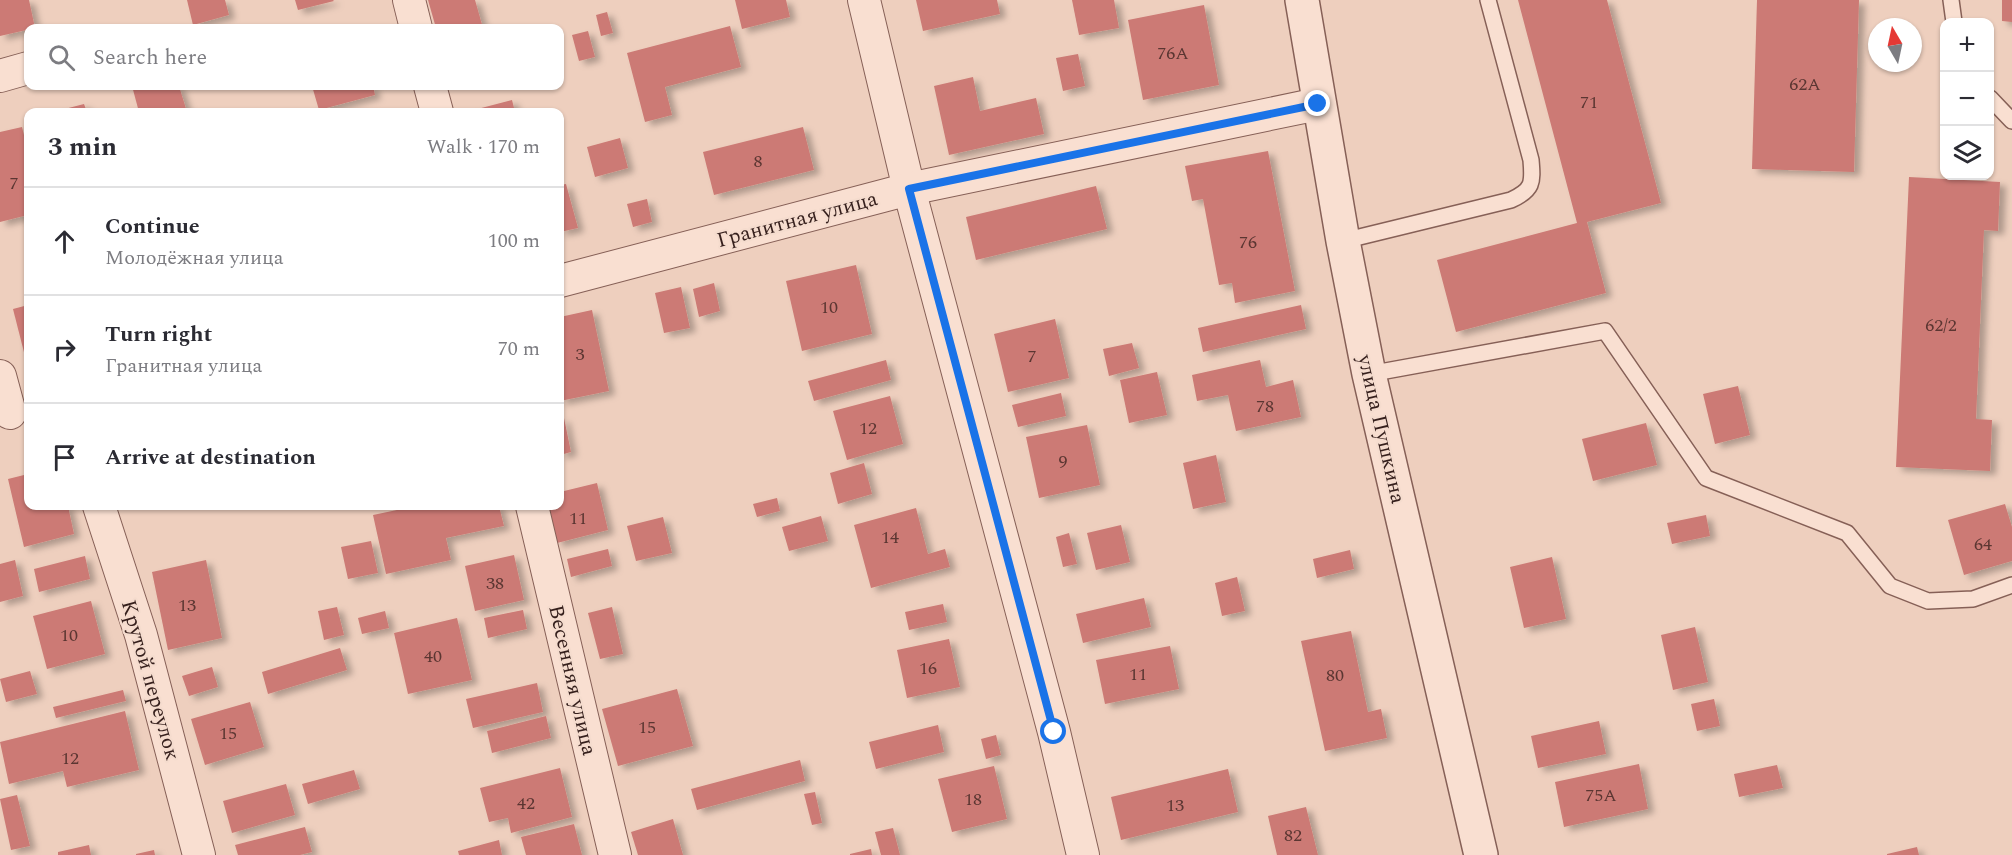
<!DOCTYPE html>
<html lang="en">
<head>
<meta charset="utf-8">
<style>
	:root { --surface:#fff; --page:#f2f2f3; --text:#2b2b33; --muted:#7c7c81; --line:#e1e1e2 }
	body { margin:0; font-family:Spectral,serif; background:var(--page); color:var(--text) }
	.controls { position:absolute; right:18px; top:18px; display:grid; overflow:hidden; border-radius:12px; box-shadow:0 2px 4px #0004 }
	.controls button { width:54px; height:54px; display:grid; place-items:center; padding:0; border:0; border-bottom:2px solid var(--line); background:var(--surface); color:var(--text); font:30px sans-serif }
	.compass { position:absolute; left:1868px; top:18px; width:54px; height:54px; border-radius:50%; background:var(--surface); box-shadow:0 2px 4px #0004; rotate:351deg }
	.stop { position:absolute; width:18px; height:18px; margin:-14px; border:4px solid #1a73e8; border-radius:50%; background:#fff }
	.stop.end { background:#1a73e8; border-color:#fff; box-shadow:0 2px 6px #0008 }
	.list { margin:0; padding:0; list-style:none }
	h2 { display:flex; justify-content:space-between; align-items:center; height:78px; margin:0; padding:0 24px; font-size:26px }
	h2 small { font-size:20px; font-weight:400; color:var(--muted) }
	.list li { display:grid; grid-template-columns:39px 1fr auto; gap:18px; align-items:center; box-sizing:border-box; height:108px; padding:0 24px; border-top:2px solid var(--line) }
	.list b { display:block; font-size:22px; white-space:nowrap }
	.list p { margin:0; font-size:20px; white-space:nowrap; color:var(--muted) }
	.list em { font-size:20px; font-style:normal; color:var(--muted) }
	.icon { flex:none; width:33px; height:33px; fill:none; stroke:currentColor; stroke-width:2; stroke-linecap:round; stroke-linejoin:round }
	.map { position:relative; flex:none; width:2012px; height:855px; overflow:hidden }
	.search { position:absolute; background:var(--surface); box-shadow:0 2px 4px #0004; left:24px; top:24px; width:540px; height:66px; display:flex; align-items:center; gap:15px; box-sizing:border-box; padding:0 21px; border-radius:12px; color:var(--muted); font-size:22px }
	.panel { position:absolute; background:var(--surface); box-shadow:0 2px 4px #0004; left:24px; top:108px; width:540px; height:402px; border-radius:12px }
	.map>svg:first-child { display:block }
	.building { fill:#cc7a74; filter:url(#shadow) }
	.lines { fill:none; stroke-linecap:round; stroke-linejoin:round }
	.service-casing { stroke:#866057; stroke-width:18 }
	.minor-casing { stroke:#866057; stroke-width:34 }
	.tertiary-casing { stroke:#866057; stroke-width:36 }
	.service { stroke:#f9dfd1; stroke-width:15 }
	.minor { stroke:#f9dfd1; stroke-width:32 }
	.tertiary { stroke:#f9dfd1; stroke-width:33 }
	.route { stroke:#1a73e8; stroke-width:8 }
	.labels { text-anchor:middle; stroke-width:4.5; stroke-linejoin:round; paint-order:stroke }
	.number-label { font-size:18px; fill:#5b3632 }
	.street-label { font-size:21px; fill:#351f1c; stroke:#f5dcce }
</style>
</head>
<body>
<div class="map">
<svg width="2012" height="855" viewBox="0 0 2012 855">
	<defs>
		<filter id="shadow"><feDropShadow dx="6" dy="4" stdDeviation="3" flood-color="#0004"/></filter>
	</defs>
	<rect width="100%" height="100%" fill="#eecfbe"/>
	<g class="building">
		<polygon points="0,0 29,0 35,28 0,36"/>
		<polygon points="187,0 225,0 229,15 193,25"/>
		<polygon points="295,0 333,0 334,1 298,10"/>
		<polygon points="428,0 475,0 483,28 436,28"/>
		<polygon points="735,0 786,0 790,17 742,29"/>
		<polygon points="916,0 997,0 1000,14 923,31"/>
		<polygon points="1072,0 1114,0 1119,28 1079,35"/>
		<polygon points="1518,0 1607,0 1661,203 1587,222 1606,293 1456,332 1437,260 1577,223"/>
		<polygon points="1757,0 1859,0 1854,172 1752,169"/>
		<polygon points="2002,0 2012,0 2012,22 2002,21"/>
		<polygon points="1204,5 1219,85 1143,100 1128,20"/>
		<polygon points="607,12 613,33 601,36 596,15"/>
		<polygon points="730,26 741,67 665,87 672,115 645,122 627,53"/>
		<polygon points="588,31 595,57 579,61 572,35"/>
		<polygon points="1078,54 1085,86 1063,91 1056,58"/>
		<polygon points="973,77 980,111 1036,98 1044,134 949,155 934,86"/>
		<polygon points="132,86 179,86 187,112 139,112"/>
		<polygon points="312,86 373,86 375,95 319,110"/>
		<polygon points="512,100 515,112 466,112"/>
		<polygon points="84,104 87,112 53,112"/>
		<polygon points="22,127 28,152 28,215 0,222 0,132"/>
		<polygon points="803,127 814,170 714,195 703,152"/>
		<polygon points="620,138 628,168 595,177 587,147"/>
		<polygon points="1268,151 1295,291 1235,303 1232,283 1219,285 1203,199 1192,201 1185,166"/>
		<polygon points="1909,177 2000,182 1998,231 1984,230 1976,419 1992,420 1990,471 1896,467"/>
		<polygon points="566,184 578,228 560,232 560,185"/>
		<polygon points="1096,186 1107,229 976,260 966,217"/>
		<polygon points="647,199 652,222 633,227 627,204"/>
		<polygon points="856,265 872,334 802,351 786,281"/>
		<polygon points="714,283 720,311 699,317 693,289"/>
		<polygon points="681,287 690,328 664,333 655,293"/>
		<polygon points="28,305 28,368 13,309"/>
		<polygon points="1301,305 1306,329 1203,352 1198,328"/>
		<polygon points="592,310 609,391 560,401 560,317"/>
		<polygon points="1055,319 1069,378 1008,392 994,334"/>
		<polygon points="1132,343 1139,368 1109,376 1103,349"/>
		<polygon points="886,360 891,380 814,401 808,381"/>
		<polygon points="1260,360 1266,387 1293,380 1301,417 1236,431 1228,395 1197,401 1192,375"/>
		<polygon points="1157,372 1167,415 1129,423 1120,380"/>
		<polygon points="1738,386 1750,435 1715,444 1703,394"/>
		<polygon points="1061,393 1066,416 1018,427 1012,405"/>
		<polygon points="890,396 903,444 847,460 833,411"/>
		<polygon points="564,418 571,452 560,455 560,419"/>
		<polygon points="1646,423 1657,465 1593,481 1582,439"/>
		<polygon points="1087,425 1100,485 1039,498 1026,437"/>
		<polygon points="1216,455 1226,502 1193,509 1183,463"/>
		<polygon points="864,463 872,494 838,504 830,473"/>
		<polygon points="28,474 28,506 68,506 74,534 24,547 8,479"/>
		<polygon points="597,483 608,530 557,543 547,506 560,506 560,492"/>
		<polygon points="777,498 780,511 757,517 753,504"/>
		<polygon points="2005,504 2012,527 2012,561 1964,575 1948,520"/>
		<polygon points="416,506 499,506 504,526 446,538 451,560 386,574 373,515"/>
		<polygon points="916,508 928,554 945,549 950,567 871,588 854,525"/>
		<polygon points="1706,515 1710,536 1672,544 1667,523"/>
		<polygon points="821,516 828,541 789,551 782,527"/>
		<polygon points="663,517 672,553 636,561 627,526"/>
		<polygon points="1121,525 1130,562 1096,570 1087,533"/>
		<polygon points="1069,533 1077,564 1063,567 1056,537"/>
		<polygon points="371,541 378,573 348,579 341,547"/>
		<polygon points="608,549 612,566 571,577 567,559"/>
		<polygon points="1350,550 1354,569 1317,578 1313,559"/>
		<polygon points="514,555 524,600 475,611 465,566"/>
		<polygon points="85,556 90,579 39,592 34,569"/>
		<polygon points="1552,557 1566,619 1524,628 1510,567"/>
		<polygon points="15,560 23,596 0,602 0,564"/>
		<polygon points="206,560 222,638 168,650 152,572"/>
		<polygon points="1237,577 1245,611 1222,616 1215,583"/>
		<polygon points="1144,598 1151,627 1083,643 1076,614"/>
		<polygon points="91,601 105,654 47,669 33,616"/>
		<polygon points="943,604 947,622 909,630 905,612"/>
		<polygon points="337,607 344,635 324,640 318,611"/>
		<polygon points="612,607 623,654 600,659 588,613"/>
		<polygon points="523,610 527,629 488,638 484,618"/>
		<polygon points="385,611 389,628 362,634 358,618"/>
		<polygon points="457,618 472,680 408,694 394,633"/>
		<polygon points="1695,627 1708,682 1673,690 1661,635"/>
		<polygon points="1351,631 1368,712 1381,709 1387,738 1325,751 1301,641"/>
		<polygon points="949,639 960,687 907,698 897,650"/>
		<polygon points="1170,646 1179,689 1105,704 1096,660"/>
		<polygon points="340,648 347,670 268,694 262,672"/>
		<polygon points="212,667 218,687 189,696 182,676"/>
		<polygon points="30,671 37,694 6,702 0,679"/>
		<polygon points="537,683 543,712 473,728 466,699"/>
		<polygon points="677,689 693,746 618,766 602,709"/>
		<polygon points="123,690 126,701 56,718 53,707"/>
		<polygon points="1714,699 1720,726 1697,731 1691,704"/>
		<polygon points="250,702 264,747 205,765 191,719"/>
		<polygon points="125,711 139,770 67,787 63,771 9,784 0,742"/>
		<polygon points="546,716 551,738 492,753 487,731"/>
		<polygon points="1599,721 1606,754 1538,768 1531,736"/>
		<polygon points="938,725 944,752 876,769 869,742"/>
		<polygon points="996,735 1001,755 986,759 981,739"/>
		<polygon points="800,760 805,781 697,810 691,789"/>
		<polygon points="1639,764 1648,809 1564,827 1555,782"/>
		<polygon points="1777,765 1783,788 1739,797 1734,774"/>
		<polygon points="994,766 1007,819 952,832 938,779"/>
		<polygon points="560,768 572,817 511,833 508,818 489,822 480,788"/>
		<polygon points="1228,769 1238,812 1121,840 1111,797"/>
		<polygon points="354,770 360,789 308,804 302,784"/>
		<polygon points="286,784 295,815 232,833 223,801"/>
		<polygon points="815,792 822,823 812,825 804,794"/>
		<polygon points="17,795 30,846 11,850 0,799"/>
		<polygon points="1306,807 1318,855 1277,855 1268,816"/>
		<polygon points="673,819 683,855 638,855 631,832"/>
		<polygon points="574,824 582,855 526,855 521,837"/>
		<polygon points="305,827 312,852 300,855 238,855 235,845"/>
		<polygon points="893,828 900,855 881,855 875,832"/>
		<polygon points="499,840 502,855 459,855 458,851"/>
		<polygon points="89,845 91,855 58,855 58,852"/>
		<polygon points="1917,847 1919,855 1887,855 1887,854"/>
		<polygon points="871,849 872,855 850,855 850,854"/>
		<polygon points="154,850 155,855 136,855 136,854"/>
	</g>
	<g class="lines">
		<g class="service-casing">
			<g id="service">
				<polyline points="1951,0 1954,22"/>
				<polyline points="1990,98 2012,121"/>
				<path d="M1343,241L1511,200C1533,190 1533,183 1531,160L1488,0"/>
				<polyline points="1369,374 1605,331 1706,478 1847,533 1890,586 1928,601 1973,599 2012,585"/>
			</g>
		</g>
		<g class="minor-casing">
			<g id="minor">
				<polyline points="409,0 416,28"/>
				<polyline points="864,0 909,189 1054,732 1083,855"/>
				<polyline points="0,76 28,68"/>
				<polyline points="430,86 437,112"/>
				<polyline points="560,281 909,189 1318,104"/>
				<polyline points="0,376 10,413"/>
				<polyline points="99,506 141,635 199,855"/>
				<polyline points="532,506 615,855"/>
			</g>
		</g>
		<g class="tertiary-casing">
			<polyline id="tertiary" points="1302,0 1343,241 1369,374 1481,855"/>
		</g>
		<use href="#service" class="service"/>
		<use href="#minor" class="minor"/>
		<use href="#tertiary" class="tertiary"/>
	</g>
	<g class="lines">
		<polyline class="route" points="1054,732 909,189 1318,104"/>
	</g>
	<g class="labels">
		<g class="number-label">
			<text x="1173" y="59">76А</text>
			<text x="1805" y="90">62А</text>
			<text x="1589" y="108">71</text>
			<text x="758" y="167">8</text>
			<text x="14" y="189">7</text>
			<text x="1248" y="248">76</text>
			<text x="829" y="313">10</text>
			<text x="1941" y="331">62/2</text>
			<text x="580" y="360">3</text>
			<text x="1032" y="362">7</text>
			<text x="1265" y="412">78</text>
			<text x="868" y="434">12</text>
			<text x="1063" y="467">9</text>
			<text x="578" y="524">11</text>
			<text x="890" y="543">14</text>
			<text x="1983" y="550">64</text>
			<text x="495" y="589">38</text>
			<text x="187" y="611">13</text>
			<text x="69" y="641">10</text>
			<text x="433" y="662">40</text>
			<text x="928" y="674">16</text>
			<text x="1138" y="680">11</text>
			<text x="1335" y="681">80</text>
			<text x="647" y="733">15</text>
			<text x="228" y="739">15</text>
			<text x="70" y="764">12</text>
			<text x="1601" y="801">75А</text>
			<text x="973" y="805">18</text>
			<text x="526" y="809">42</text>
			<text x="1175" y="811">13</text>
			<text x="1293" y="841">82</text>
		</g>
		<g class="street-label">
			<text transform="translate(797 219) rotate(-15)" y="7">Гранитная улица</text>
			<text transform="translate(1382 429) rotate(77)" y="7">улица Пушкина</text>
			<text transform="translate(151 680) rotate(74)" y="7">Крутой переулок</text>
			<text transform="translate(573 680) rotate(77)" y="7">Весенняя улица</text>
		</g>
	</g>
</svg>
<div class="controls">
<button>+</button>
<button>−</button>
<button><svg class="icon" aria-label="layers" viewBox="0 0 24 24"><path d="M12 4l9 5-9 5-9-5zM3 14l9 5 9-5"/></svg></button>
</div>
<svg class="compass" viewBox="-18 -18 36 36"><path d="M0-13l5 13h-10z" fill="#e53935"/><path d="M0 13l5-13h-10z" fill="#7c7c81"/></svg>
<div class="stop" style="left:1054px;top:732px"></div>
<div class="stop end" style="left:1318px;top:104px"></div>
<div class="search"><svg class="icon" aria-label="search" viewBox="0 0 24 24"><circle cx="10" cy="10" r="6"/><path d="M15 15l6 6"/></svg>Search here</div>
<section class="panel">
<h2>3 min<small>Walk · 170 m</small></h2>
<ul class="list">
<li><svg class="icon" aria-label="ahead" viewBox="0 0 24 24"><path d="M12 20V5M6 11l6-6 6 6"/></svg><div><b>Continue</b><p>Молодёжная улица</p></div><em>100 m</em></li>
<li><svg class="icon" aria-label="right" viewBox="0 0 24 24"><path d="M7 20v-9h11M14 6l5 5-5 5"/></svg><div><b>Turn right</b><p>Гранитная улица</p></div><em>70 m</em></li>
<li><svg class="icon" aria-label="arrive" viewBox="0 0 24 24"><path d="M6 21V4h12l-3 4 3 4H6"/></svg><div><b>Arrive at destination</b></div></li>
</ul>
</section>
</div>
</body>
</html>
